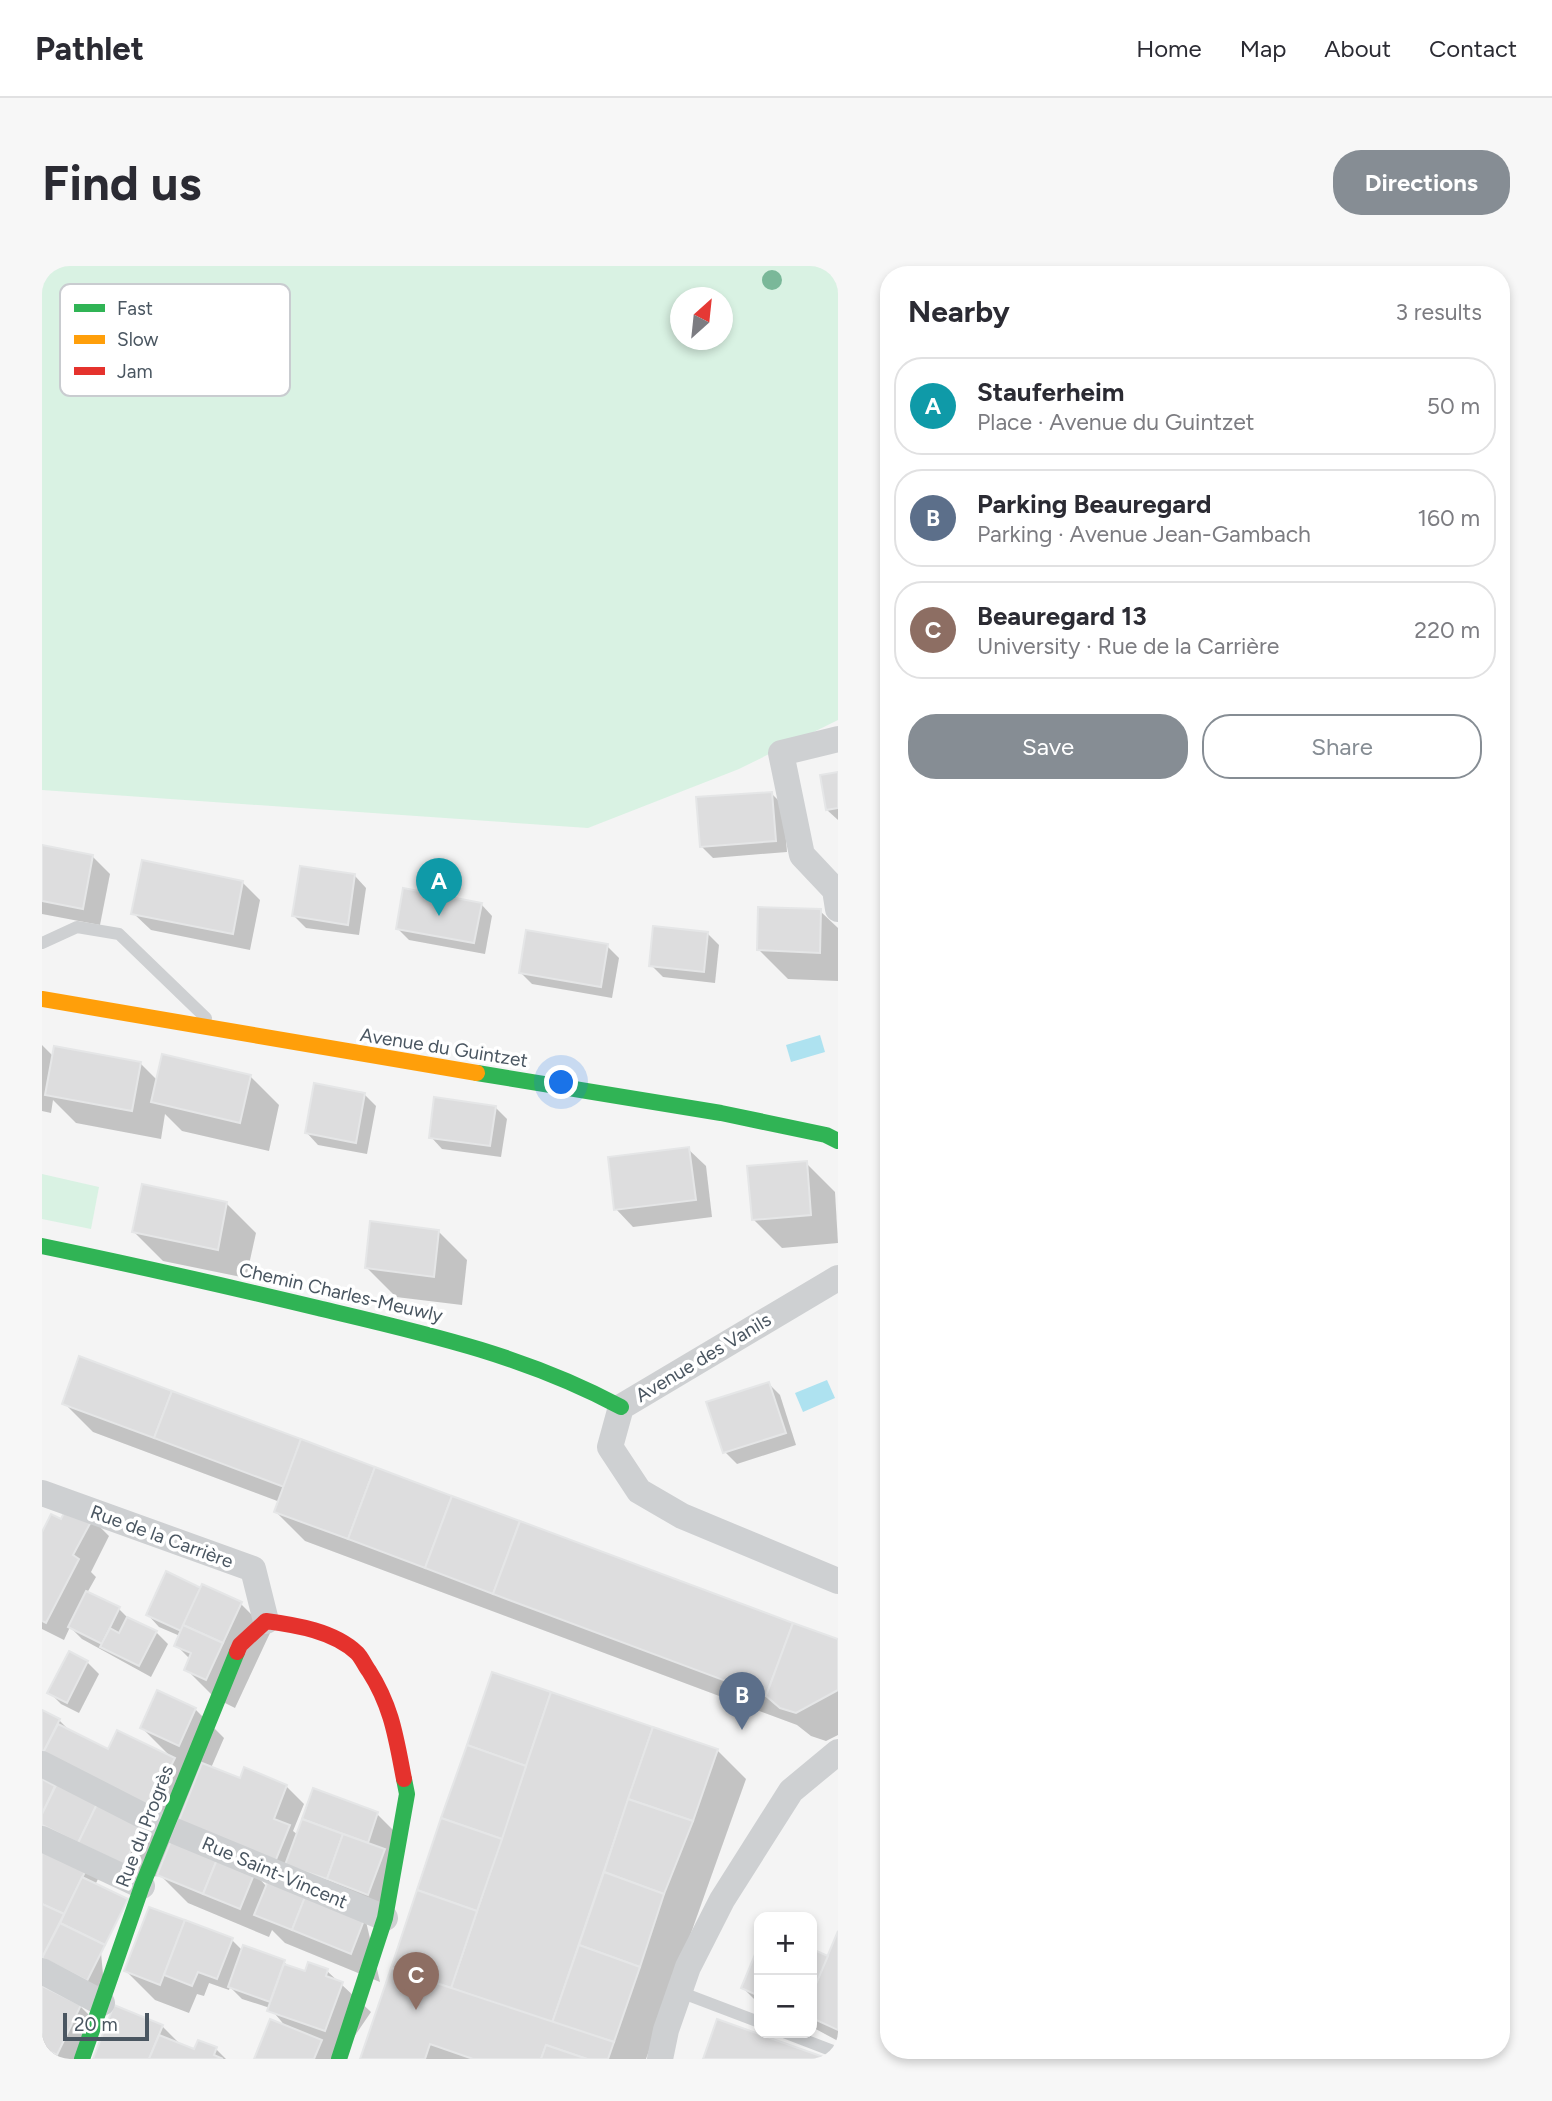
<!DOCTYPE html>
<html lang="en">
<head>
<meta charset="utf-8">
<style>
	:root { --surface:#fff; --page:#f7f7f7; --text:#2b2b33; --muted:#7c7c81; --line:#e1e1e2; --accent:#868d94 }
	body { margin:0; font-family:Figtree,sans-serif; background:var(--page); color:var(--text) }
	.controls { position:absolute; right:21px; bottom:21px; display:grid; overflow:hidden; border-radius:14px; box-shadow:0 4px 10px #0003 }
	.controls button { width:63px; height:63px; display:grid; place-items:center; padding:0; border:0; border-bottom:2px solid var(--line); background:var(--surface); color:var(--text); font:35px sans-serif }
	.compass { position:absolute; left:628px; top:21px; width:63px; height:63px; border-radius:50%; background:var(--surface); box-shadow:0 4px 10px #0003; rotate:27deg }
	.scale { position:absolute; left:21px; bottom:18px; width:86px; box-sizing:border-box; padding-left:7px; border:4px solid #4a5661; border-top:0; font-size:19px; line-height:24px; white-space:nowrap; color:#4a5661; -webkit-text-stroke:5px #fff; paint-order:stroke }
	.you { position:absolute; left:520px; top:817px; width:24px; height:24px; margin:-18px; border:5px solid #fff; border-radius:50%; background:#1a73e8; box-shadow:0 0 0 10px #1a73e833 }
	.badge { display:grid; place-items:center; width:46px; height:46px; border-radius:50%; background:var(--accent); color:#fff; font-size:23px; font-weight:700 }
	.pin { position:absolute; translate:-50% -58px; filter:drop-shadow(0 2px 4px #0008) }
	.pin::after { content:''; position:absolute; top:37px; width:24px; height:21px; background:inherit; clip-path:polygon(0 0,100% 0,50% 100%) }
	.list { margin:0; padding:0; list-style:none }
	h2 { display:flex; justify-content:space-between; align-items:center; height:91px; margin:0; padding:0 28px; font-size:30px }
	h2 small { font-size:23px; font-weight:400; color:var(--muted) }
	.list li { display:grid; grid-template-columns:46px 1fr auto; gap:21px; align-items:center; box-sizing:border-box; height:98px; margin:0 14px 14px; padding:0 14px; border:2px solid var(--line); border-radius:28px }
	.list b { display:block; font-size:26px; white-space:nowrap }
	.list p { margin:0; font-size:23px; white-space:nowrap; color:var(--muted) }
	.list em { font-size:23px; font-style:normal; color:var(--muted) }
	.actions { display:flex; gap:14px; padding:21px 28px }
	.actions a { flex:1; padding:16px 0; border:2px solid var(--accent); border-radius:28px; text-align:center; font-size:24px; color:var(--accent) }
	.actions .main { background:var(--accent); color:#fff }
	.map { position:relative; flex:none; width:796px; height:1793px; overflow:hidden; border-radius:28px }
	header { display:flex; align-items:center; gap:42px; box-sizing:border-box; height:98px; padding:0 35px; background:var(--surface); border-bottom:2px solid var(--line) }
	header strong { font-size:33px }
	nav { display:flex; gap:38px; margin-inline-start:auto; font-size:24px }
	.intro { display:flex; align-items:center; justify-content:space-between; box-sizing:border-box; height:168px; padding:0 42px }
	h1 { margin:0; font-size:49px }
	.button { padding:18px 32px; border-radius:28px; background:var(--accent); color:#fff; font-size:24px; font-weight:700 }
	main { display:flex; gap:42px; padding:0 42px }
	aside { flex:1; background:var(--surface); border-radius:28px; box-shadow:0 4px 10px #0003 }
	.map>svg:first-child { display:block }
	.green { fill:#d9f2e3; fill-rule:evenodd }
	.water { fill:#aee2f0 }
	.shadow { fill:#0003 }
	.building { fill:#ddddde; stroke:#e5e6e7; stroke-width:2 }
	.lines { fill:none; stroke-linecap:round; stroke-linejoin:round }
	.lane { stroke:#ced0d2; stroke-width:12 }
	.street { stroke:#ced0d2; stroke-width:26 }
	.fast { stroke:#30b455; stroke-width:16 }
	.slow { stroke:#ff9f0a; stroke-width:16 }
	.jam { stroke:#e5322d; stroke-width:16 }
	.tree { fill:#7ab899 }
	.labels { text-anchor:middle; stroke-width:7; stroke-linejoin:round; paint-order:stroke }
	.street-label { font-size:19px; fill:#4a5661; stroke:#fff }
	.key { fill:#fff; stroke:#c9ccd0; stroke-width:2 }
	.key-label { font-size:19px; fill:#4a5661 }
</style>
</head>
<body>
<header>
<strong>Pathlet</strong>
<nav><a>Home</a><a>Map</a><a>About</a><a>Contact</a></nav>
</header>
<div class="intro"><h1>Find us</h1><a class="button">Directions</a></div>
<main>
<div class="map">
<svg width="796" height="1793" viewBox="0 0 796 1793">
	<rect width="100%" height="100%" fill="#f4f4f4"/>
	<g class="green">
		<path d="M0,0H796V454L697,503L546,562L0,524ZM638,32H680V74H638Z"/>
		<polygon points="0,908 57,921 49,963 0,953"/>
	</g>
	<g class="water">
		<polygon points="778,769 783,786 749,796 744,779"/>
		<polygon points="785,1114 793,1132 761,1146 753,1127"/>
	</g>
	<g class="shadow">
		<polygon points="796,508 796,554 785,544 780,510"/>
		<polygon points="729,527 741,539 745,586 671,592 659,580"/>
		<polygon points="0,581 51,591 68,608 58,659 0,648"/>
		<polygon points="313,610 324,622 317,669 264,662 252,650"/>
		<polygon points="200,616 218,634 208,684 109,664 91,647"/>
		<polygon points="439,638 450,650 443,688 367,674 356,663"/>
		<polygon points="778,645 796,662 796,715 746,713 717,684"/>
		<polygon points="665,667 677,679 673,717 621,711 609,699"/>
		<polygon points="565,680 577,692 570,732 490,718 479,707"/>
		<polygon points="0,779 12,791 98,797 116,815 208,810 237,839 227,885 140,865 123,848 119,873 34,857 11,834 9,847 0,845"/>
		<polygon points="322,828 334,840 325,888 276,879 265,867"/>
		<polygon points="453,841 465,853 459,891 400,883 389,871"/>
		<polygon points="646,883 664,900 670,951 591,961 574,943"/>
		<polygon points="764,897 793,926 796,977 740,982 711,953"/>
		<polygon points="185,938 214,967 204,1012 121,995 92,966"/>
		<polygon points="396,965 425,994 420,1039 354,1031 325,1002"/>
		<polygon points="726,1117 738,1129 754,1179 695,1198 683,1186"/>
		<polygon points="22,1137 796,1375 796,1469 784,1475 769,1470 755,1459 263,1275 234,1246 238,1236 51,1166"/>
		<polygon points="50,1253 67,1270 49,1306 54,1311 45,1327 77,1343 88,1354 114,1366 126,1378 109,1411 40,1373 28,1361 22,1374 0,1363 0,1269 19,1256"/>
		<polygon points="160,1324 199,1338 228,1367 193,1442 173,1432 144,1403 148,1393 134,1379 138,1370 117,1361 106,1349"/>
		<polygon points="45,1396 57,1408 37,1447 19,1438 8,1427"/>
		<polygon points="451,1408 675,1484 704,1513 604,1793 320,1793"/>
		<polygon points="153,1443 182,1472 169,1502 199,1514 203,1504 245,1521 262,1538 251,1565 256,1569 272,1525 335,1548 364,1577 338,1639 212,1607 225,1621 323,1651 338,1716 243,1677 230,1664 227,1671 146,1637 119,1610 56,1613 53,1619 63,1731 0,1698 0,1515 14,1523 18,1515 0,1502 0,1446 17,1454 29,1466 67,1485 130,1492 100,1462"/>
		<polygon points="108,1643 190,1674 201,1685 242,1696 248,1702 264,1707 285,1705 329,1746 297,1793 215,1793 245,1762 228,1742 200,1733 188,1721 187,1724 167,1717 162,1730 155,1728 147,1747 113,1734 84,1705"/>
		<polygon points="796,1669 796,1775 770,1761 770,1685 786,1692"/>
		<polygon points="717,1683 717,1738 701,1722"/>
		<polygon points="0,1718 38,1740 55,1757 38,1793 0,1793"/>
		<polygon points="120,1760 140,1780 153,1785 174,1783 184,1793 53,1793"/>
	</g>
	<g class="building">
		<polygon points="796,506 796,542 784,544 778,509"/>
		<polygon points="730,526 734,575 658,581 654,531"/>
		<polygon points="0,579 51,589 41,643 0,635"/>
		<polygon points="100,594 201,615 191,668 89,648"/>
		<polygon points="258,600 313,608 306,659 250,650"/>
		<polygon points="361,622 440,637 432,677 354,663"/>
		<polygon points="716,641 779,643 778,687 715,684"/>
		<polygon points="611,660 666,666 662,706 607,700"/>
		<polygon points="484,664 566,678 559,721 477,707"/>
		<polygon points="12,780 99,796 90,845 3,829"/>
		<polygon points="120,788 209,809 198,857 109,836"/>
		<polygon points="272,817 323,827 314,877 263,867"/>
		<polygon points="392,831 454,840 448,880 387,872"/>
		<polygon points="647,881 654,934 572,944 566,891"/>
		<polygon points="765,895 769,949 710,954 705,900"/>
		<polygon points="100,918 185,936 176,984 90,966"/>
		<polygon points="328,955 397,964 392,1011 323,1002"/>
		<polygon points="37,1090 130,1125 112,1172 20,1138"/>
		<polygon points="727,1116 744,1167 681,1187 664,1136"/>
		<polygon points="130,1125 259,1173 242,1221 112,1172"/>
		<polygon points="259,1173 333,1201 306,1273 232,1246"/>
		<polygon points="333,1201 410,1230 383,1302 306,1273"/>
		<polygon points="410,1230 478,1255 451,1328 383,1302"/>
		<polygon points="26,1239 51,1252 31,1289 37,1293 4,1357 0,1355 0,1266 9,1248 19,1253"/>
		<polygon points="478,1255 751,1357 724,1430 451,1328"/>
		<polygon points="124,1305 159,1322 139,1365 104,1349"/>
		<polygon points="160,1318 200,1336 181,1377 141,1359"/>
		<polygon points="44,1325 78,1341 60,1378 26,1361"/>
		<polygon points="85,1351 115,1365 97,1400 58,1381 68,1362 77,1367"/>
		<polygon points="751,1357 796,1373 796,1424 754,1447 738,1442 724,1430"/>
		<polygon points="141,1359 181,1377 164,1414 142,1404 149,1387 132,1380"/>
		<polygon points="27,1385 46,1395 25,1437 5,1427"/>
		<polygon points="450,1406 509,1426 484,1500 425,1479"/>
		<polygon points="115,1424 154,1442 137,1480 98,1462"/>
		<polygon points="509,1426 611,1461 510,1757 409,1722"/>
		<polygon points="0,1444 18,1453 0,1489"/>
		<polygon points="16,1458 66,1483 75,1464 133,1492 108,1542 0,1489"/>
		<polygon points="611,1461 676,1483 651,1555 586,1533"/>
		<polygon points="425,1479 484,1500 460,1573 399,1552"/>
		<polygon points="160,1497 198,1512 202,1501 245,1519 232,1553 248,1559 233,1596 136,1557"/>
		<polygon points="0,1513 13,1520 0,1548"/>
		<polygon points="17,1513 58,1532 36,1577 0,1559 0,1548"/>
		<polygon points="271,1522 336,1546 326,1577 260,1553"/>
		<polygon points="58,1532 103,1554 82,1599 36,1577"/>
		<polygon points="586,1533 651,1555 622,1628 562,1606"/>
		<polygon points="399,1552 460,1573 435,1645 375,1624"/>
		<polygon points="260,1553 301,1568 285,1613 243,1599"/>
		<polygon points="301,1568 343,1583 326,1629 285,1613"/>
		<polygon points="130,1572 176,1591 161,1628 115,1609"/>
		<polygon points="0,1577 46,1600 22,1648 0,1638"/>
		<polygon points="176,1591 213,1606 198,1643 161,1628"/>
		<polygon points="562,1606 622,1628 598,1701 537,1679"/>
		<polygon points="228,1610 265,1626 250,1664 212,1649"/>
		<polygon points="40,1611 86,1633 63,1679 18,1657"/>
		<polygon points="375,1624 435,1645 409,1722 349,1702"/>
		<polygon points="265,1626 324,1649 309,1688 250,1664"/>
		<polygon points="0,1638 22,1648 0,1692"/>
		<polygon points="107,1641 143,1654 118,1719 82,1705"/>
		<polygon points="143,1654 191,1672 175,1713 156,1706 150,1720 122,1709"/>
		<polygon points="18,1657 63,1679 45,1715 0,1692"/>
		<polygon points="796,1665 796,1764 770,1752 770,1727"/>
		<polygon points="201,1679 243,1694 228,1736 186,1721"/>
		<polygon points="537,1679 598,1701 572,1776 510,1757"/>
		<polygon points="717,1679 717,1730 699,1722"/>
		<polygon points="770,1683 786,1690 770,1727"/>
		<polygon points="266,1696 286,1703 284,1710 301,1716 283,1765 225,1745 242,1698 263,1705"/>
		<polygon points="349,1702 572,1776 566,1793 545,1793 504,1779 499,1793 431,1793 388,1778 383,1793 318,1793"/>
		<polygon points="0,1720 39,1739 15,1789 0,1782"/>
		<polygon points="72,1739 121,1759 107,1793 51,1793"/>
		<polygon points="228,1753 280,1774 272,1793 212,1793"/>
		<polygon points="675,1753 787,1793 661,1793"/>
		<polygon points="117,1769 152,1783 156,1774 175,1781 172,1789 181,1793 107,1793"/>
		<polygon points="504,1779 545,1793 499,1793"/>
	</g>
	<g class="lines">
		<g class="lane">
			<polyline points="0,677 35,661 77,668 164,752"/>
			<polyline points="638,1726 717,1756"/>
			<polyline points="744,1767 796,1787"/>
		</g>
		<g class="street">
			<polyline points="796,473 739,487 760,589 793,624 796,643"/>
			<polyline points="796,1012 579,1141 568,1181 597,1225 640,1250 796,1315"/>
			<polyline points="0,1227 211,1303 224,1355"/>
			<polyline points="0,1498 123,1561 343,1652"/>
			<polyline points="0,1573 100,1620"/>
			<polyline points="0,1705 60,1737"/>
			<polyline points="618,1793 624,1764 646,1701 680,1634 749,1525 796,1486"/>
		</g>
		<g class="fast">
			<polyline points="435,807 679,847 784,869 796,875"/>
			<path d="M0,980C92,999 184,1020 276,1042C382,1067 482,1089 579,1141"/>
			<polyline points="40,1793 100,1620 195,1386"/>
			<polyline points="297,1793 343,1652 365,1528 362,1513"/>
		</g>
		<polyline class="slow" points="0,733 435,807"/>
		<path class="jam" d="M195,1386L198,1379L224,1355C254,1359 292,1365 315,1387C320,1392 323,1400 327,1405C350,1441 354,1472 362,1513"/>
	</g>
	<circle class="tree" cx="730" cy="14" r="10"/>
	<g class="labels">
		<g class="street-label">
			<text transform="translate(402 781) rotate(9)" y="7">Avenue du Guintzet</text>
			<text transform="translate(299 1026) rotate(13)" y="7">Chemin Charles-Meuwly</text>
			<text transform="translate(661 1091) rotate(-31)" y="7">Avenue des Vanils</text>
			<text transform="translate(120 1270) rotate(20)" y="7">Rue de la Carrière</text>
			<text transform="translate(102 1560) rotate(-69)" y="7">Rue du Progrès</text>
			<text transform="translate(233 1606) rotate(23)" y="7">Rue Saint-Vincent</text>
		</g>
	</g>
	<rect x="18" y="18" width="230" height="112" rx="10" class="key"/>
	<rect x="32" y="38" width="31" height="8" fill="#30b455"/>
	<rect x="32" y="69" width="31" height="9" fill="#ff9f0a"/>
	<rect x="32" y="101" width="31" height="8" fill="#e5322d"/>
	<g class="key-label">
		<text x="75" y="49">Fast</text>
		<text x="75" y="80">Slow</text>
		<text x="75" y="112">Jam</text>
	</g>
</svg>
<div class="controls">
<button>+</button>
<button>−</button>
</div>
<svg class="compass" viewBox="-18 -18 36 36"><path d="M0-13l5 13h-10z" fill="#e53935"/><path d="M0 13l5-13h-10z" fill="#7c7c81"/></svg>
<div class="scale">20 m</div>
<div class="you"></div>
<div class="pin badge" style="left:397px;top:650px;background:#0f9aa8">A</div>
<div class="pin badge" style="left:700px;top:1464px;background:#5c6f8a">B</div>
<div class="pin badge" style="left:374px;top:1744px;background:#8d6e63">C</div>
</div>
<aside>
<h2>Nearby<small>3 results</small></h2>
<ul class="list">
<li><span class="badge" style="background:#0f9aa8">A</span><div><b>Stauferheim</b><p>Place · Avenue du Guintzet</p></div><em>50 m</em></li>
<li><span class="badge" style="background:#5c6f8a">B</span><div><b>Parking Beauregard</b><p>Parking · Avenue Jean-Gambach</p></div><em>160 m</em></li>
<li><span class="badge" style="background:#8d6e63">C</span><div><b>Beauregard 13</b><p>University · Rue de la Carrière</p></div><em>220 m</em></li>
</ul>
<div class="actions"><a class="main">Save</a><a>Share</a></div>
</aside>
</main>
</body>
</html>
